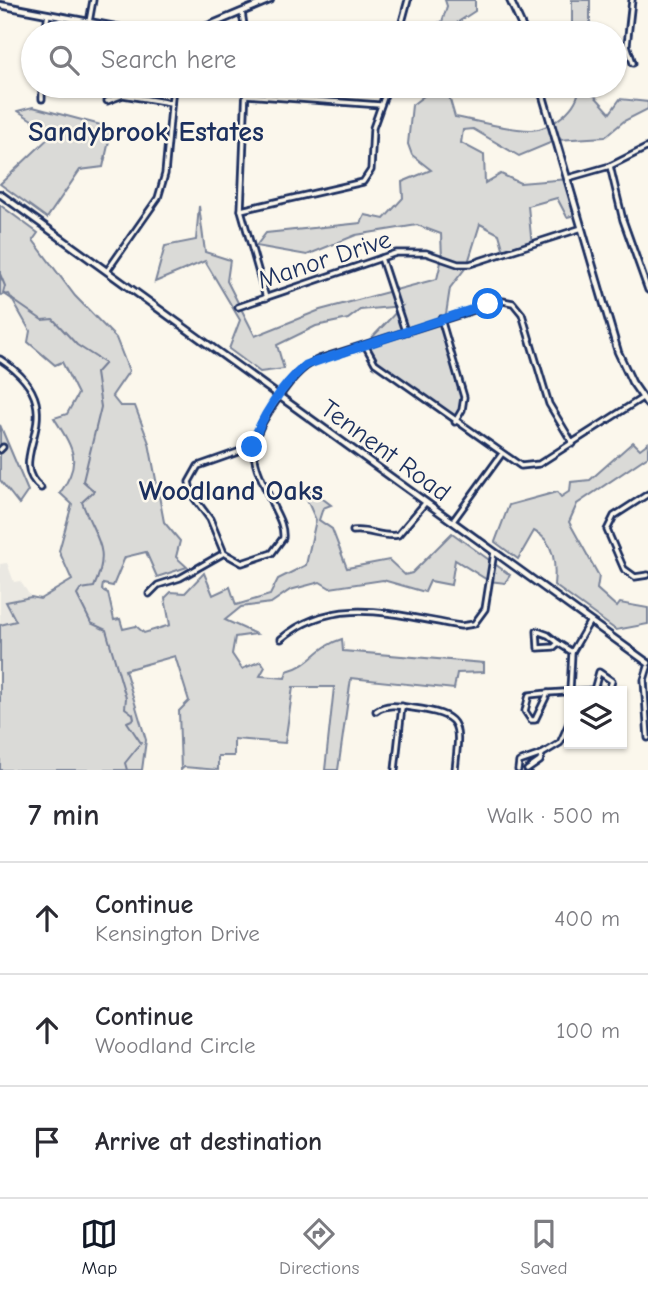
<!DOCTYPE html>
<html lang="en">
<head>
<meta charset="utf-8">
<style>
	:root { --surface:#fff; --page:#f2f2f3; --text:#2b2b33; --muted:#7c7c81; --line:#e1e1e2; --accent:#111827 }
	body { margin:0; font-family:"Comic Neue",sans-serif; background:var(--page); color:var(--text) }
	.controls { position:absolute; right:21px; bottom:21px; display:grid; overflow:hidden; border-radius:0px; box-shadow:0 2px 5px #0004 }
	.controls button { width:63px; height:63px; display:grid; place-items:center; padding:0; border:0; border-bottom:2px solid var(--line); background:var(--surface); color:var(--text); font:35px sans-serif }
	.stop { position:absolute; width:21px; height:21px; margin:-16px; border:5px solid #1a73e8; border-radius:50%; background:#fff }
	.stop.end { background:#1a73e8; border-color:#fff; box-shadow:0 2px 7px #0008 }
	.list { margin:0; padding:0; list-style:none }
	h2 { display:flex; justify-content:space-between; align-items:center; height:91px; margin:0; padding:0 28px; font-size:30px }
	h2 small { font-size:23px; font-weight:400; color:var(--muted) }
	.list li { display:grid; grid-template-columns:46px 1fr auto; gap:21px; align-items:center; box-sizing:border-box; height:112px; padding:0 28px; border-top:2px solid var(--line) }
	.list b { display:block; font-size:26px; white-space:nowrap }
	.list p { margin:0; font-size:23px; white-space:nowrap; color:var(--muted) }
	.list em { font-size:23px; font-style:normal; color:var(--muted) }
	.icon { flex:none; width:38px; height:38px; fill:none; stroke:currentColor; stroke-width:2; stroke-linecap:round; stroke-linejoin:round }
	.map { position:relative; flex:none; width:648px; height:770px; overflow:hidden }
	.search { position:absolute; background:var(--surface); box-shadow:0 2px 5px #0004; left:21px; right:21px; top:21px; height:77px; display:flex; align-items:center; gap:18px; box-sizing:border-box; padding:0 24px; border-radius:38px; color:var(--muted); font-size:26px }
	.sheet { height:427px; background:var(--surface) }
	nav { display:flex; justify-content:space-around; align-items:center; box-sizing:border-box; height:98px; border-top:2px solid var(--line); background:var(--surface); font-size:19px; color:var(--muted) }
	nav a { display:grid; justify-items:center; gap:4px }
	nav .on { color:var(--accent) }
	.map>svg:first-child { display:block }
	.built { fill:#eae8e2 }
	.green { fill:#dadad7; stroke:#7a849a; stroke-width:2 }
	.lines { fill:none; stroke-linecap:round; stroke-linejoin:round }
	.stream { stroke:#747e96; stroke-width:2 }
	.street-casing { stroke:#1b2f5e; stroke-width:9 }
	.secondary-casing { stroke:#1b2f5e; stroke-width:10 }
	.street { stroke:#fbf7ec; stroke-width:3.5 }
	.secondary { stroke:#fbf7ec; stroke-width:4.5 }
	.route { stroke:#1a73e8; stroke-width:9 }
	.labels { text-anchor:middle; stroke-width:5; stroke-linejoin:round; paint-order:stroke }
	.street-label { font-size:26px; fill:#1b2f5e; stroke:#fbf7ec }
	.neighbourhood-label { font-size:28px; font-weight:bold; fill:#1b2f5e; stroke:#fbf7ec }
</style>
</head>
<body>
<div class="map">
<svg width="648" height="770" viewBox="0 0 648 770">
	<rect width="100%" height="100%" fill="#fbf7ec"/>
	<filter id="ink" filterUnits="userSpaceOnUse"><feTurbulence type="fractalNoise" baseFrequency=".0143" numOctaves="2"/><feDisplacementMap in="SourceGraphic" scale="14" xChannelSelector="R" yChannelSelector="G"/><feConvolveMatrix kernelMatrix="1 2 1 2 8 2 1 2 1" color-interpolation-filters="sRGB"/></filter>
	<g filter="url(#ink)">
		<polygon class="built" points="7,563 14,582 20,581 31,597 6,602 17,622 0,625 0,564"/>
		<g class="green">
			<polygon points="445,0 475,0 475,11 441,33 407,33 409,29 442,22 447,6"/>
			<rect x="572" y="0" width="18" height="33"/>
			<path d="M425,86H446L455,117C479,121 507,130 531,130C552,129 580,107 579,86H596L592,93L610,113L620,99L648,102V109L624,121L605,137L557,140L519,156L473,129L463,130L461,143L484,155L485,183L501,174L520,183L568,179L579,214L567,217L557,198L528,206L532,246L505,255L499,234L480,224L467,266L450,288L445,321L466,402L457,423L369,357L365,345L402,306L360,310L348,319L316,326L277,345L284,369L260,372L229,349L240,320L205,261L155,282L165,246L196,240L199,206L205,252L230,260L227,281L255,336L320,310L437,279L442,258L441,234L417,225L356,235L307,255L256,246L266,233L361,223L365,215L384,219L403,198L402,182L431,170L412,155L408,144L412,105L429,92Z"/>
			<polygon points="33,107 112,128 103,167 80,170 47,218 0,184 53,134 18,111"/>
			<path d="M0,205L38,233L33,240L75,296L116,338L129,371L112,396L120,406H135L149,443L164,522L180,541L176,557L187,567L157,577L146,552L125,557L113,586L103,584L102,590L108,593L114,620L120,619L123,629L136,626L144,633L170,625L165,598L171,592L185,593L204,573L213,595L230,587L236,605L270,595L278,579L306,565L316,520L306,498L311,490L331,505L323,508L319,520L332,529L347,568L389,560L405,575L412,573L452,533L510,575L505,583L489,581L455,560L451,585L430,581L425,592L383,580L330,588L320,582L290,590L271,603L241,607L225,620L256,634L235,637L232,654L242,669L261,661L265,667L260,676L285,678L287,671C312,665 315,647 342,639L343,651L484,663V672L457,673L454,689L351,678L338,770H325L334,687H293L285,743L234,739V756H218V770L184,767L181,770L179,711L189,701L175,656L125,670L146,740L142,770H0V625L16,621L6,602L31,597L40,599L72,580L59,551L72,504L60,493C83,461 73,448 54,418L67,414L78,394L62,362L55,365L28,342L30,331L9,294L0,295Z"/>
			<polygon points="0,425 28,491 19,504 0,480"/>
			<path d="M633,442L640,449L648,443V456L577,504L569,522L599,576L597,589L617,607L620,603L648,608V624L616,630L554,585C556,565 555,541 534,531L518,559L495,542L509,505L557,492L561,497L570,491L571,482L590,480Z"/>
		</g>
		<g class="lines">
			<path class="stream" d="M0,274L5,286L3,293L42,320L53,319L77,345L105,363L96,373L101,407L83,481L94,491L82,502C95,539 112,547 94,587L81,589L77,595L91,623L106,630L126,698L125,708L133,714L134,719L127,722L141,743L125,763L127,770"/>
			<g class="street-casing">
				<g id="street">
					<polyline points="632,0 627,45 633,63"/>
					<polyline points="242,12 245,33"/>
					<polyline points="89,22 93,0"/>
					<polyline points="45,33 48,14"/>
					<polyline points="399,33 408,0"/>
					<polyline points="246,86 241,210 266,298"/>
					<polyline points="246,95 380,105"/>
					<polyline points="42,99 42,86"/>
					<polyline points="107,101 123,95 171,103"/>
					<polyline points="610,166 623,220 648,290"/>
					<polyline points="568,178 610,166 648,147"/>
					<polyline points="241,210 363,182 371,170 373,128 388,86"/>
					<polyline points="381,258 405,331"/>
					<polyline points="107,271 158,198 165,174 173,86"/>
					<polyline points="238,307 396,253 426,253 458,264 470,264 582,228"/>
					<polyline points="441,319 464,397 462,410 455,422"/>
					<polyline points="365,345 375,363 521,466 539,464 642,398"/>
					<path d="M0,359C80,412 0,456 41,488"/>
					<path d="M252,447L198,466L189,482L192,495L210,519L224,553L242,563L272,553L283,538C284,527 279,518 274,508C252,456 242,450 277,400C289,383 299,368 319,359L503,301L513,303L522,314L549,404L573,444"/>
					<polyline points="0,450 3,447"/>
					<polyline points="648,494 614,516 607,530 624,569 635,577 648,575"/>
					<polyline points="453,521 501,455"/>
					<path d="M353,531C369,529 382,538 398,535L426,502"/>
					<polyline points="149,594 158,585 180,578 224,553"/>
					<polygon points="537,631 548,635 558,643 554,647 538,648"/>
					<path d="M281,639C335,593 397,616 461,626L474,624L485,609L494,552"/>
					<polyline points="558,643 572,652"/>
					<polyline points="648,667 644,680 648,738"/>
					<polygon points="599,672 612,681 609,690 594,690"/>
					<polyline points="570,691 572,652 590,621"/>
					<polygon points="548,693 535,720 531,720 525,711 529,695"/>
					<polyline points="548,693 594,690"/>
					<path d="M376,711C387,703 400,706 413,708C463,715 460,723 455,770"/>
					<polyline points="542,754 560,743 569,723"/>
					<polyline points="395,770 402,706"/>
					<polyline points="518,770 519,762 542,754 540,761 527,770"/>
				</g>
			</g>
			<g class="secondary-casing">
				<g id="secondary">
					<polyline points="510,0 525,33"/>
					<polyline points="0,5 147,33"/>
					<polyline points="191,33 270,0"/>
					<polyline points="540,86 618,352 632,382 648,405"/>
					<polyline points="0,194 648,663"/>
				</g>
			</g>
			<use href="#street" class="street"/>
			<use href="#secondary" class="secondary"/>
		</g>
	</g>
	<g class="lines" filter="url(#ink)">
		<path class="route" d="M252,447C259,419 283,384 306,365L488,304"/>
	</g>
	<g class="labels">
		<g class="street-label">
			<text transform="translate(324 259) rotate(-18)" y="9">Manor Drive</text>
			<text transform="translate(386 450) rotate(36)" y="9">Tennent Road</text>
		</g>
		<g class="neighbourhood-label">
			<text x="146" y="141">Sandybrook Estates</text>
			<text x="231" y="500">Woodland Oaks</text>
		</g>
	</g>
</svg>
<div class="controls">
<button><svg class="icon" aria-label="layers" viewBox="0 0 24 24"><path d="M12 4l9 5-9 5-9-5zM3 14l9 5 9-5"/></svg></button>
</div>
<div class="stop" style="left:488px;top:304px"></div>
<div class="stop end" style="left:252px;top:447px"></div>
<div class="search"><svg class="icon" aria-label="search" viewBox="0 0 24 24"><circle cx="10" cy="10" r="6"/><path d="M15 15l6 6"/></svg>Search here</div>
</div>
<section class="sheet">
<h2>7 min<small>Walk · 500 m</small></h2>
<ul class="list">
<li><svg class="icon" aria-label="ahead" viewBox="0 0 24 24"><path d="M12 20V5M6 11l6-6 6 6"/></svg><div><b>Continue</b><p>Kensington Drive</p></div><em>400 m</em></li>
<li><svg class="icon" aria-label="ahead" viewBox="0 0 24 24"><path d="M12 20V5M6 11l6-6 6 6"/></svg><div><b>Continue</b><p>Woodland Circle</p></div><em>100 m</em></li>
<li><svg class="icon" aria-label="arrive" viewBox="0 0 24 24"><path d="M6 21V4h12l-3 4 3 4H6"/></svg><div><b>Arrive at destination</b></div></li>
</ul>
</section>
<nav>
<a class="on"><svg class="icon" aria-label="map" viewBox="0 0 24 24"><path d="M3 6l6-2 6 2 6-2v14l-6 2-6-2-6 2zM9 4v14M15 6v14"/></svg>Map</a>
<a><svg class="icon" aria-label="directions" viewBox="0 0 24 24"><path d="M12 3l9 9-9 9-9-9zM9 14v-3h6M13 9l2 2-2 2"/></svg>Directions</a>
<a><svg class="icon" aria-label="saved" viewBox="0 0 24 24"><path d="M7 4h10v16l-5-4-5 4z"/></svg>Saved</a>
</nav>
</body>
</html>
